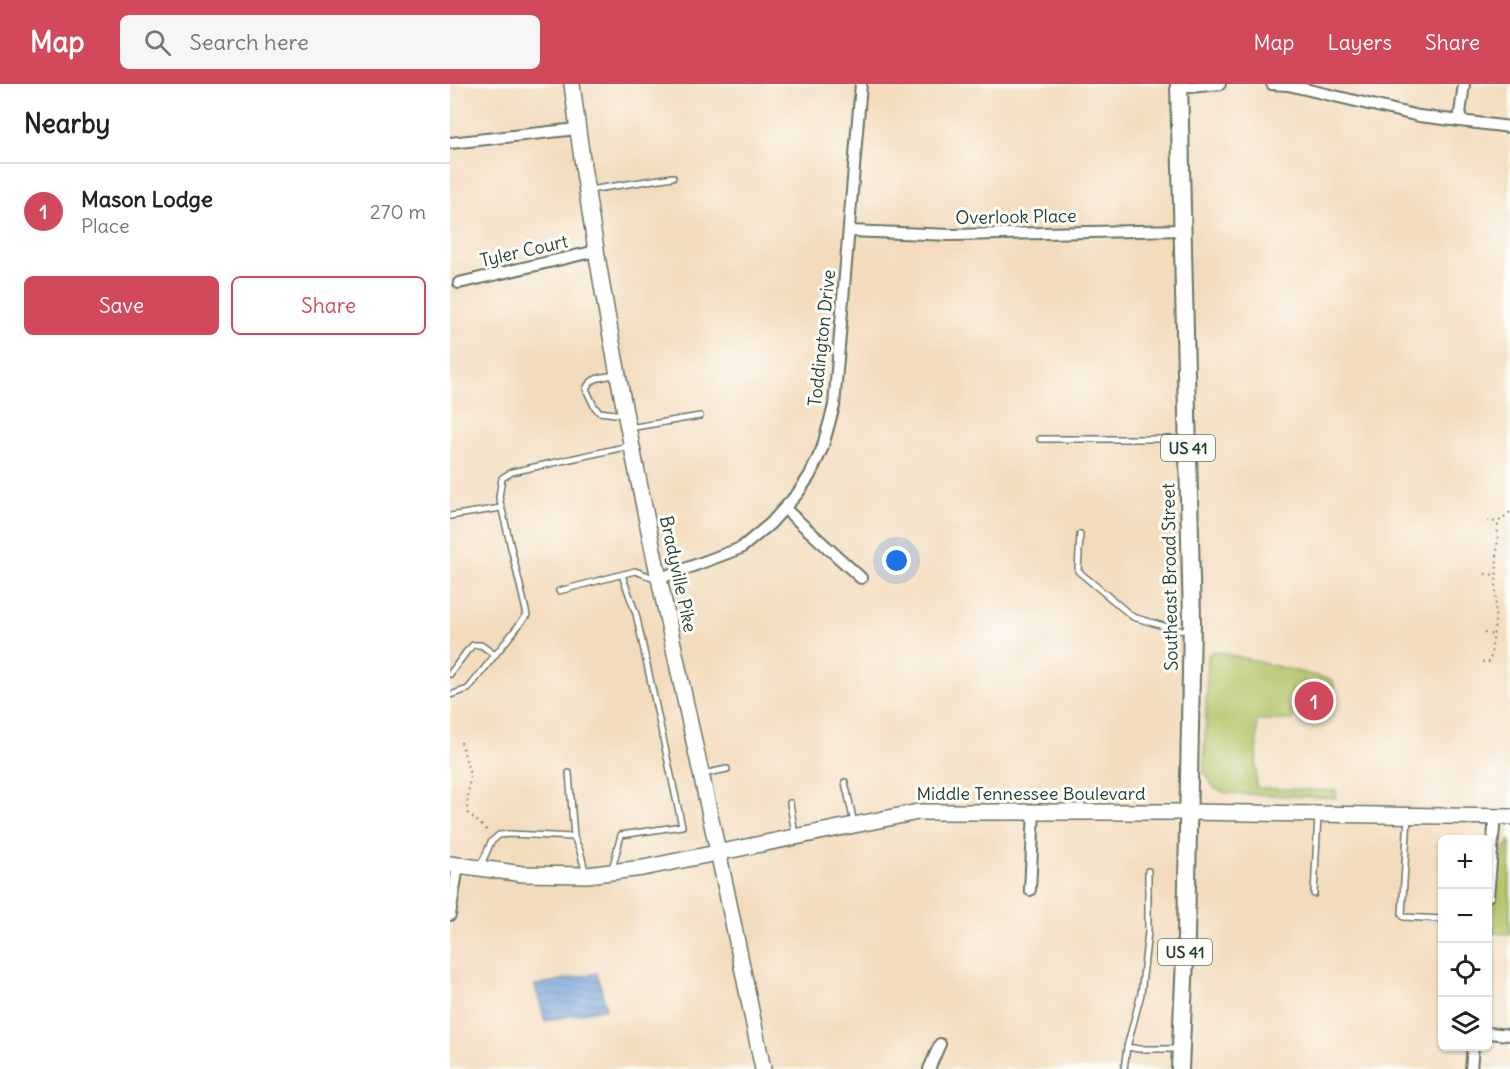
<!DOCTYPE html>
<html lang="en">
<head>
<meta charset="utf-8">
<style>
	:root { --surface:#fff; --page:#f6f6f6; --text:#222; --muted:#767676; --line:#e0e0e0; --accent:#d1495b }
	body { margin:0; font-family:Delius,sans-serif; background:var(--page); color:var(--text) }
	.controls { position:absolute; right:18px; bottom:18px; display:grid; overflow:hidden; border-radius:9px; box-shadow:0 2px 4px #0004 }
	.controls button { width:54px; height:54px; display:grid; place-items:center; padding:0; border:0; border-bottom:2px solid var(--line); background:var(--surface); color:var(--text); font:30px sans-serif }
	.you { position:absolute; left:447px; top:477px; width:21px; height:21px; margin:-15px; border:4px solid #fff; border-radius:50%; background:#1a73e8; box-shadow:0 0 0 9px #1a73e833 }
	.badge { display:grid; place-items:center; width:39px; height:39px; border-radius:50%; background:var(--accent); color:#fff; font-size:20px; font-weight:700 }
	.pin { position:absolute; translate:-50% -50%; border:3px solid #fff; box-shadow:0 2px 6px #0006 }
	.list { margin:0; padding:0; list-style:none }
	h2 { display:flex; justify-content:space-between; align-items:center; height:78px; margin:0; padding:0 24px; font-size:26px }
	h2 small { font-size:20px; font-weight:400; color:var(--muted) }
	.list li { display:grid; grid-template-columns:39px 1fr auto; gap:18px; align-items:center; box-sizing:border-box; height:96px; padding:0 24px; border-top:2px solid var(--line) }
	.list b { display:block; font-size:22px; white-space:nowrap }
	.list p { margin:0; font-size:20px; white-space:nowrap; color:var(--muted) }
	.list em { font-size:20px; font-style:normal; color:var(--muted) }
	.actions { display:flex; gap:12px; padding:18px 24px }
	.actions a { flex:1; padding:14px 0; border:2px solid var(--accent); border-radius:9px; text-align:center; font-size:21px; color:var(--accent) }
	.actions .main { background:var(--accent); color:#fff }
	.icon { flex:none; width:33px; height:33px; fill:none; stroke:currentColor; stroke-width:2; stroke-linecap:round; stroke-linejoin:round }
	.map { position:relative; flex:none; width:1060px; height:985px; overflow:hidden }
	header { display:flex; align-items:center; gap:36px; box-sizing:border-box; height:84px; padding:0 30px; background:var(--accent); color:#fff }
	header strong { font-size:28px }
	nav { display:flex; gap:33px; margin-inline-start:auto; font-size:21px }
	.search { width:420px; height:54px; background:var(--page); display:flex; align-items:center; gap:15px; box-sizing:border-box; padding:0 21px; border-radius:9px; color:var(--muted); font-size:22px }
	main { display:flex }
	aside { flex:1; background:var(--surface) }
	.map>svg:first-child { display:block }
	.green { fill:#b3c366; stroke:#69804d; stroke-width:1.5 }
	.water { fill:url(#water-rules); stroke:#486e86; stroke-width:1.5 }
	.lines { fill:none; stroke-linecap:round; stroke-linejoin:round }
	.lane-casing { stroke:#697564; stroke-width:8 }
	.street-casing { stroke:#697564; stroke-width:14 }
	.secondary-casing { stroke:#697564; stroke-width:18 }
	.primary-casing { stroke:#697564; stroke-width:20 }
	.path { stroke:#697564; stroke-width:2; stroke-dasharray:1.5 4.5; stroke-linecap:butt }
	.lane { stroke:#fff; stroke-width:5 }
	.street { stroke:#fff; stroke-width:10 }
	.secondary { stroke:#fff; stroke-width:15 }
	.primary { stroke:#fff; stroke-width:16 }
	.labels { text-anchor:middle; stroke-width:6; stroke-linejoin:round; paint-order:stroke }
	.shield { fill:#fdfcf7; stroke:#62766e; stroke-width:1.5 }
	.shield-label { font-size:16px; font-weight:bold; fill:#1f3d34 }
	.street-label { font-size:18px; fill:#1f3d34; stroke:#fdfcf7 }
</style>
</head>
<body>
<header>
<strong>Map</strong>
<div class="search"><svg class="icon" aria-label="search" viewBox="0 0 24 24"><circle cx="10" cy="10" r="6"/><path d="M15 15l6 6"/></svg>Search here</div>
<nav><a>Map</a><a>Layers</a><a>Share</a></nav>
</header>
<main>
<aside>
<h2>Nearby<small></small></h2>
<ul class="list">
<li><span class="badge">1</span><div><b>Mason Lodge</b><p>Place</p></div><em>270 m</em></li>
</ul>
<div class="actions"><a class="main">Save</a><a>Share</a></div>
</aside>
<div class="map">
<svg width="1060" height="985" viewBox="0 0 1060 985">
	<defs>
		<pattern id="water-rules" width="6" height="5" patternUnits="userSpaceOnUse" patternTransform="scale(1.5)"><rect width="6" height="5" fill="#719fd9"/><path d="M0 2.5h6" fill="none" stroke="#5c83b1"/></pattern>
	</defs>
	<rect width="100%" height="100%" fill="#fdfcf7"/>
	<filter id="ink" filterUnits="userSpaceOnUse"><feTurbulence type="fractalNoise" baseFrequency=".0167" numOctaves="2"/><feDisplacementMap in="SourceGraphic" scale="12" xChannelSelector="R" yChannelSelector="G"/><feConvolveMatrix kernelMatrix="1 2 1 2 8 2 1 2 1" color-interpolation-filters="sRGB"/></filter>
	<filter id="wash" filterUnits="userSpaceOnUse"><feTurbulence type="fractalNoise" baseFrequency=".008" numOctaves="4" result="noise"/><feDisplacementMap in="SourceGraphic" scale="24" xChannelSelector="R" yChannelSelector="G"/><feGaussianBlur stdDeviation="1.35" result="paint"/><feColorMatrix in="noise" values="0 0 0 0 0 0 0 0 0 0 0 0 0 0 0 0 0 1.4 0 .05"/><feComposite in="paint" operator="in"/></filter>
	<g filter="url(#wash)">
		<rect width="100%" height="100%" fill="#f3dcbd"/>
		<g class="green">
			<polygon points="764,567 883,596 884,604 843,606 843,636 807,636 806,704 886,707 886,714 777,709 764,704 754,687 758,571"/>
			<polygon points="1060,757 1060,850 1043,849 1050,771"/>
		</g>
		<polygon class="water" points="147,889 156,924 95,937 85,901"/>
	</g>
	<g filter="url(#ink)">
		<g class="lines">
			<g class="lane-casing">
				<g id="lane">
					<polyline points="139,106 223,93"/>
					<path d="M165,291C153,293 141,293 136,305L144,322L149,328L174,331"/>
					<polyline points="179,344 250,332"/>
					<polyline points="590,355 736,355"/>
					<polyline points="0,432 51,424"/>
					<polyline points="630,450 628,487 683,533 727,546 740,547"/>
					<polyline points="109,507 185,487 207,495"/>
					<polyline points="0,590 17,567 23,561 31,561 45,571"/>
					<polyline points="0,611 18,605 77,531 49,413 52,394 62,388 179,362"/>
					<polyline points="119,689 124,753"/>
					<polyline points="253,690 277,685"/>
					<polyline points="395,698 404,739"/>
					<polyline points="340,719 345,751"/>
					<polyline points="958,733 952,830 954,833 992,835"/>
					<polyline points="31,781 41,758 49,751 60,750 124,753 130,767 136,790"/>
					<polyline points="162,785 171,751 232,742 186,530 172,491"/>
					<polyline points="864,810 868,731"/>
					<polyline points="677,963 689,965 729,965"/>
					<polyline points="674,985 677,963 691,910 698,848 698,787"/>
				</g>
			</g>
			<g class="street-casing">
				<g id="street">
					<polyline points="822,0 838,1 969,32 1060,43"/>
					<polyline points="729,4 770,0"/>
					<polyline points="1009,37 1014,0"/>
					<polyline points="0,59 127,45"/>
					<polyline points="399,147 501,151 733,146"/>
					<polyline points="9,199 146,167"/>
					<polyline points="335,425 411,494"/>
					<polyline points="208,495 291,464 320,440 348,409 360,391 372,365 384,322 411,0"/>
					<polyline points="580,806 584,727"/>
					<polyline points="1038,812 1045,732"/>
					<polyline points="0,831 8,782"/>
					<polyline points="1038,949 1060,951"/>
					<polyline points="479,985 490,960"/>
					<polyline points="1021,985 1023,962"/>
				</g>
			</g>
			<g class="secondary-casing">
				<g id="secondary">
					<path d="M122,0C154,259 213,513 268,768C284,840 298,913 313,985"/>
					<polyline points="0,780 73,790 137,791 193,784 468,728 738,728 1060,733"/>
				</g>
			</g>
			<g class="primary-casing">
				<polyline id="primary" points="729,0 742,536 736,852 730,985"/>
			</g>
			<g class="path">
				<polyline points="1037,437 1048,438"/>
				<polyline points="1035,490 1046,491"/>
				<polyline points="1034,549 1044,551"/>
				<polyline points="1032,578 1040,578 1045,540 1048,438 1060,428"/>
				<polyline points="11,658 20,691 17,723 18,729 39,748"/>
			</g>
			<use href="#lane" class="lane"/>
			<use href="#street" class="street"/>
			<use href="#secondary" class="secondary"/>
			<use href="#primary" class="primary"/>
		</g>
	</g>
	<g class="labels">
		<g class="shield">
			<rect x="711" y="351" width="54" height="26" rx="4.5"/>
			<rect x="708" y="855" width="54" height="26" rx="4.5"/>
		</g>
		<g class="shield-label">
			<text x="738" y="370">US 41</text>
			<text x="735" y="874">US 41</text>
		</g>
		<g class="street-label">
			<text transform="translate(566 133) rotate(-1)" y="6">Overlook Place</text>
			<text transform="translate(74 167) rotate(-13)" y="6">Tyler Court</text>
			<text transform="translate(372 254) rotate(-84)" y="6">Toddington Drive</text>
			<text transform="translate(228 490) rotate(78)" y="6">Bradyville Pike</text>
			<text transform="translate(720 493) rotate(-91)" y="6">Southeast Broad Street</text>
			<text x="581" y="716">Middle Tennessee Boulevard</text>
		</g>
	</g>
</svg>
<div class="controls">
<button>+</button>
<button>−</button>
<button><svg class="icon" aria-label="locate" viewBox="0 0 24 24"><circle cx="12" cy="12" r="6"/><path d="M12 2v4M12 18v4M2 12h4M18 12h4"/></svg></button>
<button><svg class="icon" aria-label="layers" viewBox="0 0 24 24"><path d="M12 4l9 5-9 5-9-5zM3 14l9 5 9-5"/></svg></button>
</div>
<div class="you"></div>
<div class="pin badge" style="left:864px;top:617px">1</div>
</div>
</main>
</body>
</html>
